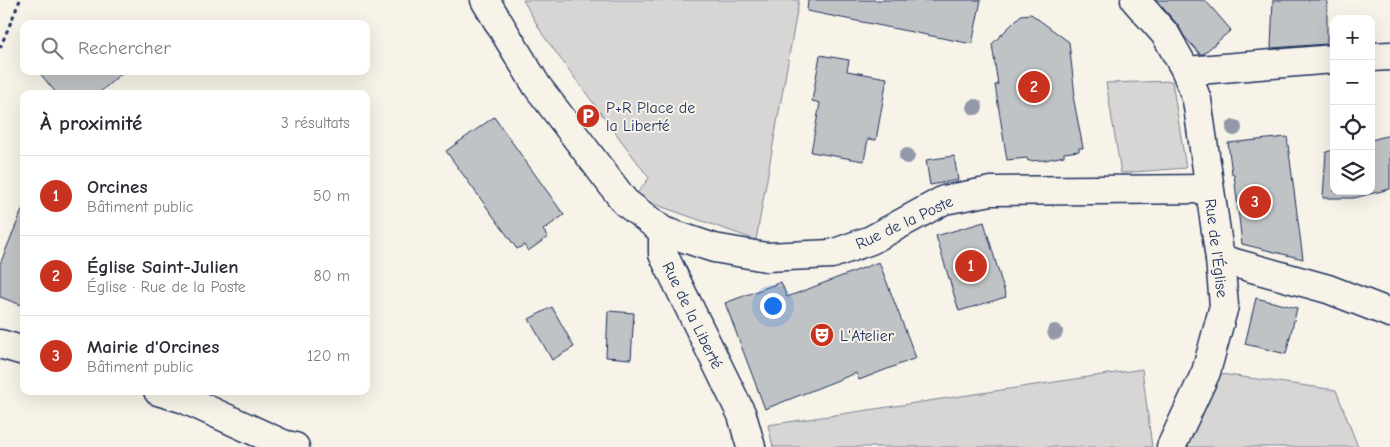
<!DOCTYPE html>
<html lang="fr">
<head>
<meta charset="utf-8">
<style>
	:root { --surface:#fff; --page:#f7f7f7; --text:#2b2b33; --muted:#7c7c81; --line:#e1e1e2; --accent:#c8321e }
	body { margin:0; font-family:"Comic Neue",sans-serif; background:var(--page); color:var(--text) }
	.controls { position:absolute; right:15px; top:15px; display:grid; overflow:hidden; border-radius:10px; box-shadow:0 5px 20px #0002 }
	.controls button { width:45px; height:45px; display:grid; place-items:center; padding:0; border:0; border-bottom:1px solid var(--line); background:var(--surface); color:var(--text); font:25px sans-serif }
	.you { position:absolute; left:772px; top:305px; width:18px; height:18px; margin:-12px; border:4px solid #fff; border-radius:50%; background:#1a73e8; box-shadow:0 0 0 8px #1a73e833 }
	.badge { display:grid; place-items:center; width:32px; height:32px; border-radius:50%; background:var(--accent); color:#fff; font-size:16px; font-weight:700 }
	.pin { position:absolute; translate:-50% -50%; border:2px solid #fff; box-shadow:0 1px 5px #0006 }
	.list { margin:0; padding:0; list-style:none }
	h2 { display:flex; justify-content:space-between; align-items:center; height:65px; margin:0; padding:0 20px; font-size:21px }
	h2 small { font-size:16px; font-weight:400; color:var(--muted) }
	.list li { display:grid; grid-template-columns:32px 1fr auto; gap:15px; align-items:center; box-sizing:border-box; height:80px; padding:0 20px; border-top:1px solid var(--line) }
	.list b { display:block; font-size:19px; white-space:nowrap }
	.list p { margin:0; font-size:16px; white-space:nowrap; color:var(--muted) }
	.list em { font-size:16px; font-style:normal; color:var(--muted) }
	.icon { flex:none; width:28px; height:28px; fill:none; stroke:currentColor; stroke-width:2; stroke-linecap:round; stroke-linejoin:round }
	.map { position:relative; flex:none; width:1390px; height:447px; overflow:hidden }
	.search { position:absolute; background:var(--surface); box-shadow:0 5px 20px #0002; left:20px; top:20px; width:350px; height:55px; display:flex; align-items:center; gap:12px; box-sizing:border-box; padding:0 18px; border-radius:10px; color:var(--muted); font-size:19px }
	.panel { position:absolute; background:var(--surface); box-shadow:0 5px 20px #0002; left:20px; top:90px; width:350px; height:305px; border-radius:10px }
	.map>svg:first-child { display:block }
	.green { fill:#d7d6d4; stroke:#798299 }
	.building { fill:#c0c3c5; stroke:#1b2f5e }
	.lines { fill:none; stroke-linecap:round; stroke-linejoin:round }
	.minor-casing { stroke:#1b2f5e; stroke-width:31 }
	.path { stroke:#1b2f5e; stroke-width:3; stroke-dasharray:4 4; stroke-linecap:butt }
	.minor { stroke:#f7f3e8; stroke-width:28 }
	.tree { fill:#9399a9 }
	.labels { text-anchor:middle; stroke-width:4; stroke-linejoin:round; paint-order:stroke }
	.poi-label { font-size:16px; fill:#1b2f5e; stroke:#f7f3e8; text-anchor:start }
	.street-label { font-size:16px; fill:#1b2f5e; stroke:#f7f3e8 }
</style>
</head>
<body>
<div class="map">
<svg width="1390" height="447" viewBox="0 0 1390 447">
	<rect width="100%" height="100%" fill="#f7f3e8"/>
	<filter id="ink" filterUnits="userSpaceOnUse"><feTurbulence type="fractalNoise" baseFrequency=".02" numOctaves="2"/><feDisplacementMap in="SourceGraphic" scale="10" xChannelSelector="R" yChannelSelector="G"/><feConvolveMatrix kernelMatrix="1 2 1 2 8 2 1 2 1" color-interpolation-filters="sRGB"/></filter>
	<g filter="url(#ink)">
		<g class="green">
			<polygon points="523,0 799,0 756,240 634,197 649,178 543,35"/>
			<polygon points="1172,81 1186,168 1121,173 1106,83"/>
			<polygon points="1142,369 1152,447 773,447 768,425"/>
			<polygon points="1206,372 1336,390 1358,447 1171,447"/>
		</g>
		<g class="building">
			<polygon points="808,0 981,0 972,44 807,11"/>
			<polygon points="1156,0 1205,0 1231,30 1203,54 1200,54 1184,36 1178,25"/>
			<polygon points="1273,0 1327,0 1327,44 1271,48"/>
			<polygon points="1031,14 1069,42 1075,96 1073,96 1083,148 1079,148 1079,151 1064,153 1064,156 1045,160 1028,161 1027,158 1007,160 995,85 998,85 992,44 1021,15"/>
			<polygon points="820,55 849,60 847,71 887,78 876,140 868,139 864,161 811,152 820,103 812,101"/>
			<polygon points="38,71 124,71 98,94 57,94"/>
			<polygon points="494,117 564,215 543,230 548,237 528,251 524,245 517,249 446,151"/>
			<polygon points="1390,135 1390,189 1354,198 1323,198 1326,152 1334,150 1334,191 1371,191 1371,140"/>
			<polygon points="1287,137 1303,259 1242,244 1234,174 1232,174 1228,143"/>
			<polygon points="954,156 958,180 930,185 926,160"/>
			<polygon points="23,208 24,208 24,306 0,297 0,264"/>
			<polygon points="984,222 1006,297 959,311 936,236"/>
			<polygon points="879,262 916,358 859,380 856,373 765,409 725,303 781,282 787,297"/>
			<polygon points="1256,298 1297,308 1286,354 1245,344"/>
			<polygon points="552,307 574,347 552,360 529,319"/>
			<polygon points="608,311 634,313 631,359 606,357"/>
		</g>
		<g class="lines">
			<g class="minor-casing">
				<g id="minor">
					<polyline points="485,0 537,86 625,202 663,231 714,248 766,257 832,254 871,240 944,200 991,191 1209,189"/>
					<polyline points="1135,0 1166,35 1186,71 1197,100 1220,259 1224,306 1206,372 1171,447"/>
					<polyline points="1371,57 1390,56"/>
					<polyline points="1186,71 1334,59"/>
					<polyline points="663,231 663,254 742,415 751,447"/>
					<polyline points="1220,259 1328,289 1390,313"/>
					<polyline points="0,344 24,351"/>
					<polyline points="158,391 182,398 283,444 295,447"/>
				</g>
			</g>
			<polyline class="path" points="0,48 20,0"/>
			<use href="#minor" class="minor"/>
		</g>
		<g class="tree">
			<circle cx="975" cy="107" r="8"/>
			<circle cx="1234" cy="128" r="8"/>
			<circle cx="907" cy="156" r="8"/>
			<circle cx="1055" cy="332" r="8"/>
		</g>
	</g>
	<defs>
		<g id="parking-disc" transform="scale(1.25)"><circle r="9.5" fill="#c8321e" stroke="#f7f3e8"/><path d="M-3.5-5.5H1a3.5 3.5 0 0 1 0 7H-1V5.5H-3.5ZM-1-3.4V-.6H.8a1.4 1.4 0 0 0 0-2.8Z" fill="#fff"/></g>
		<g id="theatre-disc" transform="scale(1.25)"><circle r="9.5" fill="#c8321e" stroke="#f7f3e8"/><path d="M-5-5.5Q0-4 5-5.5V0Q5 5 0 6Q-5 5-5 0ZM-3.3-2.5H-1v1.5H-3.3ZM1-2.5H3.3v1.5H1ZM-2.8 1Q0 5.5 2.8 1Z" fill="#fff"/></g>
	</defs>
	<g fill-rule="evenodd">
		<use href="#parking-disc" x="588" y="116"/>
		<use href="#theatre-disc" x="822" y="335"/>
	</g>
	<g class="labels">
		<g class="poi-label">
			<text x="606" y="113">P+R Place de<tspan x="606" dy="18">la Liberté</tspan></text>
			<text x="840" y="341">L'Atelier</text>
		</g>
		<g class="street-label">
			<text transform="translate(904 222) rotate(-25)" y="6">Rue de la Poste</text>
			<text transform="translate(1217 248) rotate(83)" y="6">Rue de l'Église</text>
			<text transform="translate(693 315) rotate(64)" y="6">Rue de la Liberté</text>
		</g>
	</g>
</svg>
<div class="controls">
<button>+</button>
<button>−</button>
<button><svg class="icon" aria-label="locate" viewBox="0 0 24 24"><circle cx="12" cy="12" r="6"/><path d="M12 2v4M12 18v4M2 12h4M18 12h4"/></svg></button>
<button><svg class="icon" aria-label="layers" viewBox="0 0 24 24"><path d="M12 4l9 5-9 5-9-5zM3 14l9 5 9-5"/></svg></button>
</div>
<div class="you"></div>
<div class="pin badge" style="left:971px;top:266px">1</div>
<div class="pin badge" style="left:1034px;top:87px">2</div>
<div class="pin badge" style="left:1255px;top:202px">3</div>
<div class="search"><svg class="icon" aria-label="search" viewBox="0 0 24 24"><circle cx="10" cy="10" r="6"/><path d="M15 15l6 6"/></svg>Rechercher</div>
<section class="panel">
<h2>À proximité<small>3 résultats</small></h2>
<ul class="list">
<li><span class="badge">1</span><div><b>Orcines</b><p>Bâtiment public</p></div><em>50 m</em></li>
<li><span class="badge">2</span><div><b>Église Saint-Julien</b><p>Église · Rue de la Poste</p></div><em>80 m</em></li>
<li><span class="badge">3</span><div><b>Mairie d'Orcines</b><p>Bâtiment public</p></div><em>120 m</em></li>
</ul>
</section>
</div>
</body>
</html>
